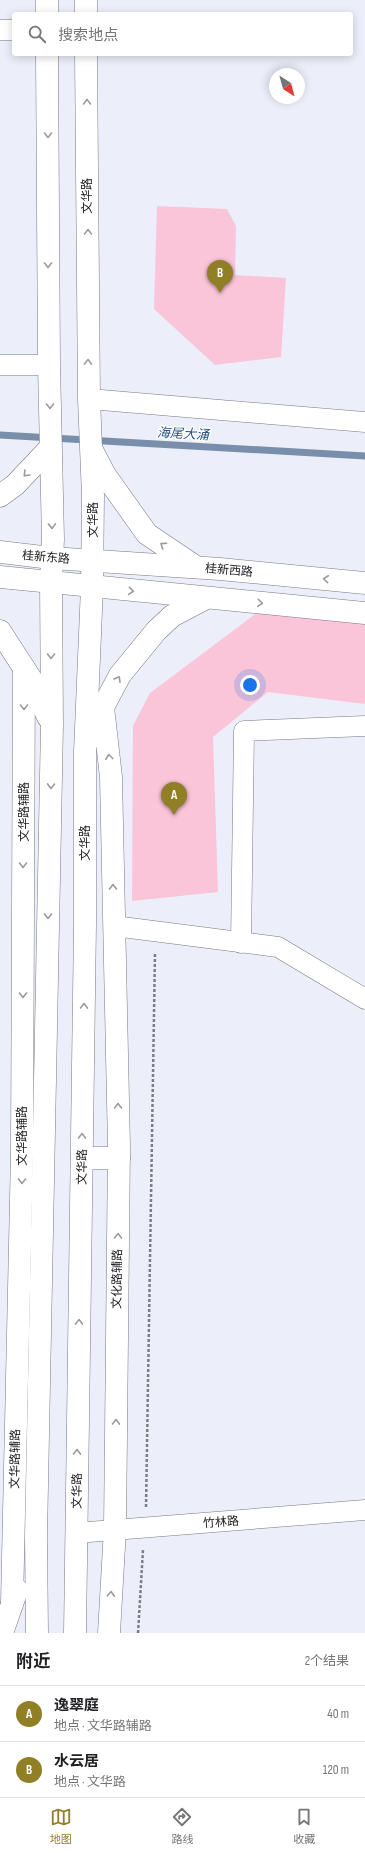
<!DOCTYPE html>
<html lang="zh">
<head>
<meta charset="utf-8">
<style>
	:root { --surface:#fff; --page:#f6f6f6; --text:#202124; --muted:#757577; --line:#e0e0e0; --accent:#917f26 }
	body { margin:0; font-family:"Sofia Sans Condensed","Noto Sans SC",sans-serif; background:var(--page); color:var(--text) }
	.compass { position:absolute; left:269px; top:68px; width:36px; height:36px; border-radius:50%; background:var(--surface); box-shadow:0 2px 10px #0003; rotate:144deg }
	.you { position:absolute; left:250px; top:685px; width:14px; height:14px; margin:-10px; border:3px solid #fff; border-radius:50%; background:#1a73e8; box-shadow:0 0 0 6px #1a73e833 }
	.badge { display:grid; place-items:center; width:26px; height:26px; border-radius:50%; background:var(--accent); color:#fff; font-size:13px; font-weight:700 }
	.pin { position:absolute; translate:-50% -33px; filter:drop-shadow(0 1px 2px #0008) }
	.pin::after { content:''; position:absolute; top:21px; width:14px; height:12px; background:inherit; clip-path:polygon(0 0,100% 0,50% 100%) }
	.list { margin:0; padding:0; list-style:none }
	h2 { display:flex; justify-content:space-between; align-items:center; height:52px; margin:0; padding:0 16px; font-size:17px }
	h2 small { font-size:13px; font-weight:400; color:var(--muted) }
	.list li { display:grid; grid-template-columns:26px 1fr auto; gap:12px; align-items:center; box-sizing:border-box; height:56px; padding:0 16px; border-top:1px solid var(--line) }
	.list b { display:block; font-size:15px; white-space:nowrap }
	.list p { margin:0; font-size:13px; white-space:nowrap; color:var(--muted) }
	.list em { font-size:13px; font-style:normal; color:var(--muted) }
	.icon { flex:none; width:22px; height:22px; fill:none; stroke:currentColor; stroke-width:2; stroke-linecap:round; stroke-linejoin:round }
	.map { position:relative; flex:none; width:365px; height:1633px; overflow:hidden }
	.search { position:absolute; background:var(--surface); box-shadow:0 2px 10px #0003; left:12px; right:12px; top:12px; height:44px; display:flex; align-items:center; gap:10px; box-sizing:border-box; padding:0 14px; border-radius:4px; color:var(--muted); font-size:15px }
	.sheet { height:164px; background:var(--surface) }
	nav { display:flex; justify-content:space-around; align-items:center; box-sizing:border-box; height:56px; border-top:1px solid var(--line); background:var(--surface); font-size:11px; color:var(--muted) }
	nav a { display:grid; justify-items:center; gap:2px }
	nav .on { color:var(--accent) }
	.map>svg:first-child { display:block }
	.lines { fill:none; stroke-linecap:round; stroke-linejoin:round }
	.stream { stroke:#788eaa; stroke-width:7 }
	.building { fill:#fac5d8 }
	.minor-casing { stroke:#787983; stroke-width:21 }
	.tertiary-casing { stroke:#787983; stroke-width:23 }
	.secondary-casing { stroke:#787983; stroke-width:23 }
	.path { stroke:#7c7d84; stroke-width:2.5; stroke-dasharray:3 2; stroke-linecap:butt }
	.minor { stroke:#fff; stroke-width:20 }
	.tertiary { stroke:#fff; stroke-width:22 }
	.secondary { stroke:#fff; stroke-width:22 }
	.oneway { stroke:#9b9b9c }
	.labels { text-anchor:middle; stroke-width:3; stroke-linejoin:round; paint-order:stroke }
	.street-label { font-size:12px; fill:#202024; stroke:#fff }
	.water-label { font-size:13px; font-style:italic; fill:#265383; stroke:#fff }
</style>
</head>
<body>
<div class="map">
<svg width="365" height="1633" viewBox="0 0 365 1633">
	<rect width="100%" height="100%" fill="#eceef9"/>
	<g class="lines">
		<polyline class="stream" points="0,435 365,456"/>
	</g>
	<g class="building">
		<polygon points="157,206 227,209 236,226 235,275 286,278 281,357 215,365 154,309"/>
		<polygon points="266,606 365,621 365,704 268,692 213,737 218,892 132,901 133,726 150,693"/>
	</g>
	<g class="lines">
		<g class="minor-casing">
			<g id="minor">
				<polyline points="0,30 14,30"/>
				<polyline points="0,365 49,365"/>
				<polyline points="89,399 365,422"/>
				<polyline points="114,926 278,947 365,999"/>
				<polyline points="241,943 244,731 365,726"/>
				<polyline points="76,1533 365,1510"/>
			</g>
		</g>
		<g class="tertiary-casing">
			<g id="tertiary">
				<polyline points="0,552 51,558 220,569 365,583"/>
				<polyline points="0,577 365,613"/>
				<polyline points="103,707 111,777 119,1147 115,1529 109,1633"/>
				<polyline points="82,1158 119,1158"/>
				<polyline points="12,1603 22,1154 24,668"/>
				<polyline points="2,1633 17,1590"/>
			</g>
		</g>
		<g class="secondary-casing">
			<g id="secondary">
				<polyline points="47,0 47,14"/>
				<polyline points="86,0 86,14"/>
				<polyline points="93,452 105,475 147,534 196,567"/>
				<polyline points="0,496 15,485 50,448"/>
				<polyline points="0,631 31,679 48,717"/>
				<polyline points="91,738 103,707 120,675 156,631 172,616 206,598"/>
				<polyline points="37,1633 36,1536 52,725 51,582 53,539 49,365 47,54"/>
				<polyline points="75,1633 85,924 85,752 92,587 93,496 89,399 86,54"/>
			</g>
		</g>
		<g class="path">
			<polyline points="146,1507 155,952"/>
			<polyline points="138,1633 143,1550"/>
		</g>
		<use href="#minor" class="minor"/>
		<use href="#tertiary" class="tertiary"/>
		<use href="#secondary" class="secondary"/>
	</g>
	<defs><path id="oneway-chevron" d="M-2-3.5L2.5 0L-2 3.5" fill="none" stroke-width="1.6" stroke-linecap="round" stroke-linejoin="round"/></defs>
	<g class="oneway">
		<use href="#oneway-chevron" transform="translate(87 102) rotate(-90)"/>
		<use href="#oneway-chevron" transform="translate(48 135) rotate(90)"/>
		<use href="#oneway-chevron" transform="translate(88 232) rotate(-90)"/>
		<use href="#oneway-chevron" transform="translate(48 265) rotate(90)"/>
		<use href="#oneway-chevron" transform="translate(88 362) rotate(-90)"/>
		<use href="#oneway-chevron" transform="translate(50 406) rotate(89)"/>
		<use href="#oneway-chevron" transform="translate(26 474) rotate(134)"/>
		<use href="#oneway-chevron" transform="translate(52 526) rotate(88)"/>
		<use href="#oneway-chevron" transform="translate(163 545) rotate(-146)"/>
		<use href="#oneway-chevron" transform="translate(326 579) rotate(-174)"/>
		<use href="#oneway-chevron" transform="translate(131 591) rotate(5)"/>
		<use href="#oneway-chevron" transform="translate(260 603) rotate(5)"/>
		<use href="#oneway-chevron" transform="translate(51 656) rotate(90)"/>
		<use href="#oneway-chevron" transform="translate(118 679) rotate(-60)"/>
		<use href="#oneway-chevron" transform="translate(24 707) rotate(90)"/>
		<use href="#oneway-chevron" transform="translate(109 757) rotate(-97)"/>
		<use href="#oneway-chevron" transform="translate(51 786) rotate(91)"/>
		<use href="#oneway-chevron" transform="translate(23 865) rotate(90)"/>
		<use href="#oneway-chevron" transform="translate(113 887) rotate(-91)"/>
		<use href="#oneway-chevron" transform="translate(48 916) rotate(91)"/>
		<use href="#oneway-chevron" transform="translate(23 995) rotate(90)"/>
		<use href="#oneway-chevron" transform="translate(84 1006) rotate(-89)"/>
		<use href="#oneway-chevron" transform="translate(118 1106) rotate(-91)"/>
		<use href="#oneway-chevron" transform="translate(82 1136) rotate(-89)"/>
		<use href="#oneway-chevron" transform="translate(22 1181) rotate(91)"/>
		<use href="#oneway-chevron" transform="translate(118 1236) rotate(-89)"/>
		<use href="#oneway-chevron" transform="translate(79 1322) rotate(-89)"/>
		<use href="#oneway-chevron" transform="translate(116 1422) rotate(-89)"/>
		<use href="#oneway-chevron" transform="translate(77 1452) rotate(-89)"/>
		<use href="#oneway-chevron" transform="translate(111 1594) rotate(-87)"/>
	</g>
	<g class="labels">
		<g class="street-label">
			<text transform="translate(87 196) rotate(-90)" y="4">文华路</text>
			<text transform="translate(93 520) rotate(-90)" y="4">文华路</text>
			<text transform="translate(46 557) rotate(5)" y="4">桂新东路</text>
			<text transform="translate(229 570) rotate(5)" y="4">桂新西路</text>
			<text transform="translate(24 812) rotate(-90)" y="4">文华路辅路</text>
			<text transform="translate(85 843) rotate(-90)" y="4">文华路</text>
			<text transform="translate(22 1136) rotate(-90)" y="4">文华路辅路</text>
			<text transform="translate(82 1167) rotate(-89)" y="4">文华路</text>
			<text transform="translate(117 1279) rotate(-89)" y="4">文化路辅路</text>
			<text transform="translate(15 1459) rotate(-89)" y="4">文华路辅路</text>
			<text transform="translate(77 1491) rotate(-89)" y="4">文华路</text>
			<text transform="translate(221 1522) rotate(-4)" y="4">竹林路</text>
		</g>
		<g class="water-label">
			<text transform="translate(183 433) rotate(3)" y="5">海尾大涌</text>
		</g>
	</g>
</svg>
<svg class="compass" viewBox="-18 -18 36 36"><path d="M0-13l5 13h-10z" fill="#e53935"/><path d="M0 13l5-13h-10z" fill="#757577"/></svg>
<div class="you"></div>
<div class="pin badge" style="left:174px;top:815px">A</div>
<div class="pin badge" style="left:220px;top:293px">B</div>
<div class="search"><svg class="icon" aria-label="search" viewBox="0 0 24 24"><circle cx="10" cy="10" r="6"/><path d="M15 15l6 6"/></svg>搜索地点</div>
</div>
<section class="sheet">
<h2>附近<small>2个结果</small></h2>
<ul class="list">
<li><span class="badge">A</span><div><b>逸翠庭</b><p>地点 · 文华路辅路</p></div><em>40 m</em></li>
<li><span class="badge">B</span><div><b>水云居</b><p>地点 · 文华路</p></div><em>120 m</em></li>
</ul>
</section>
<nav>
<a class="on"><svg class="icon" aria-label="map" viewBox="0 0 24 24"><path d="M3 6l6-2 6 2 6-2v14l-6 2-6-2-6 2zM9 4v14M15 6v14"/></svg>地图</a>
<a><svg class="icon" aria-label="directions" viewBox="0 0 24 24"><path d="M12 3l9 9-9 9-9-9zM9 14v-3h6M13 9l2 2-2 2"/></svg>路线</a>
<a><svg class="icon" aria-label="saved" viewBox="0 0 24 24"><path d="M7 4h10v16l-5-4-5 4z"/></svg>收藏</a>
</nav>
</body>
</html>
